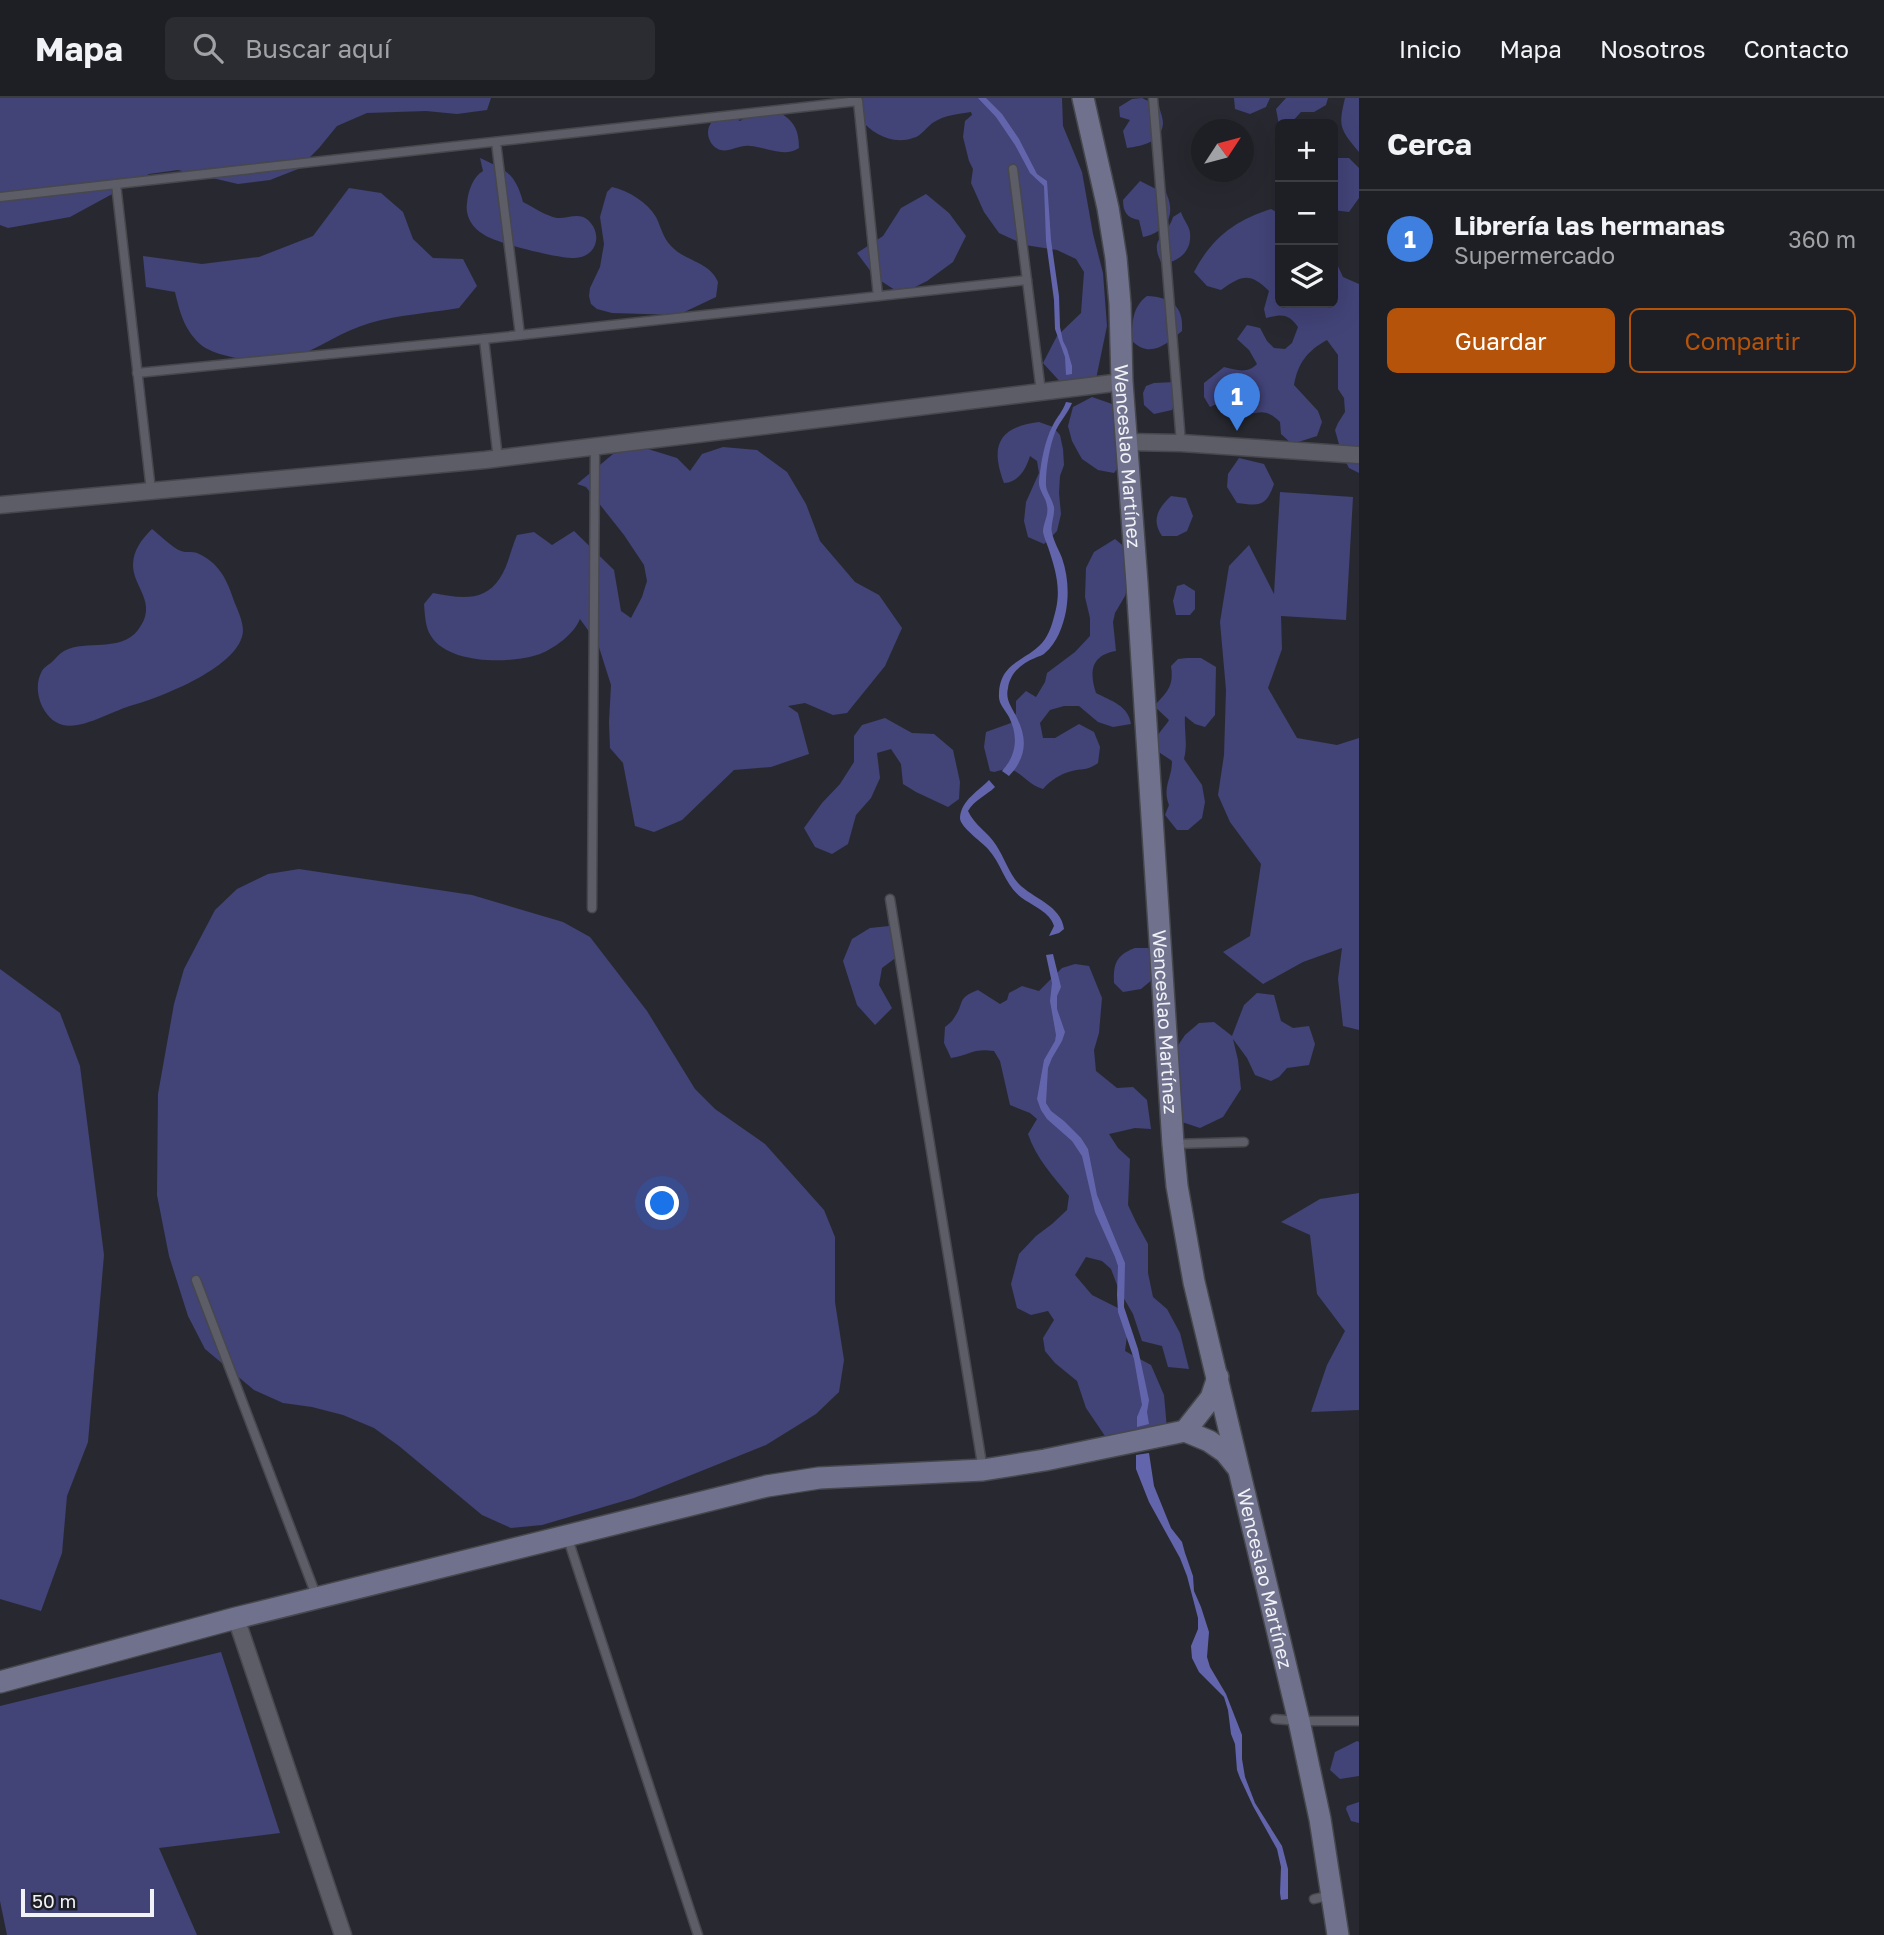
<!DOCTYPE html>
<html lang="es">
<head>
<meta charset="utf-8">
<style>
	:root { --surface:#1e1f24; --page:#2b2c31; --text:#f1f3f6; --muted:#a1a2a6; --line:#3c3d41; --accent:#b45309 }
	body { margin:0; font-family:"Golos Text",sans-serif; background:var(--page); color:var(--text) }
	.controls { position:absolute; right:21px; top:21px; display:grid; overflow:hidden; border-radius:10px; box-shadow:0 7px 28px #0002 }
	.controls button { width:63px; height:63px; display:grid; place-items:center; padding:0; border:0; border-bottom:2px solid var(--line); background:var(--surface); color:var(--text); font:35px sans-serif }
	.compass { position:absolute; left:1191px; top:21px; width:63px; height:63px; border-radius:50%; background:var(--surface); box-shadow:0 7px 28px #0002; rotate:54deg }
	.scale { position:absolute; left:21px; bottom:18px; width:133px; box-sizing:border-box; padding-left:7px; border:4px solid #f1f2f7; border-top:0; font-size:19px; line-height:24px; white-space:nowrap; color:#f1f2f7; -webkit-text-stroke:5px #1e1f26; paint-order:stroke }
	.you { position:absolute; left:663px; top:1106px; width:24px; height:24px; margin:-18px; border:5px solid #fff; border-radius:50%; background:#1a73e8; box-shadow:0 0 0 10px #1a73e833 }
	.badge { display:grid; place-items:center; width:46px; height:46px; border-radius:50%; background:var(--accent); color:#fff; font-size:23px; font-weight:700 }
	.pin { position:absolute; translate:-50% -58px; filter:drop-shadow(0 2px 4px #0008) }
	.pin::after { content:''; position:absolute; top:37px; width:24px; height:21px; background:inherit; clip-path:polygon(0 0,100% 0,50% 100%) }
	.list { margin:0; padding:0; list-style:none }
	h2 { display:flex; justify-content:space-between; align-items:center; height:91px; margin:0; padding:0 28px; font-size:30px }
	h2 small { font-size:23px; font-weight:400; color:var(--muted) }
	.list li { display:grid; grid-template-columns:46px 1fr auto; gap:21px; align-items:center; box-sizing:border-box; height:98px; padding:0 28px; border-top:2px solid var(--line) }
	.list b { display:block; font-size:26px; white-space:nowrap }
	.list p { margin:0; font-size:23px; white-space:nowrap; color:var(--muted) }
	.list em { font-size:23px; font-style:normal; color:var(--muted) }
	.actions { display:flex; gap:14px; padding:21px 28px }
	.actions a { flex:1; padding:16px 0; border:2px solid var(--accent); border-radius:10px; text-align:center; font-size:24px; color:var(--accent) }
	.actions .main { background:var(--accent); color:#fff }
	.icon { flex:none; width:38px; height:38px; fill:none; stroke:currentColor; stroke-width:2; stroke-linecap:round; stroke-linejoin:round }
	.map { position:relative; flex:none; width:1359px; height:1837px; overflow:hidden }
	header { display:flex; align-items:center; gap:42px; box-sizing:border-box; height:98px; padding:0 35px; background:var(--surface); border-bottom:2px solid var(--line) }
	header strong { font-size:33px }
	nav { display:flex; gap:38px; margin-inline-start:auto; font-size:24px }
	.search { width:490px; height:63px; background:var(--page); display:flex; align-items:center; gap:18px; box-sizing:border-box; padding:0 24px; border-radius:10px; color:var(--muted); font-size:26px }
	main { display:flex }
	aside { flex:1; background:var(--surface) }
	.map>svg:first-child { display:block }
	.green { fill:#424377 }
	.water { fill:#6365ac }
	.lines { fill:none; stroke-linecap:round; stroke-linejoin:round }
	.lane-casing { stroke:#47474e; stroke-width:11 }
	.street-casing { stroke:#47474e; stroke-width:19 }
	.secondary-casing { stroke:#47474e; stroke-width:24 }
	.lane { stroke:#5c5d66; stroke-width:8 }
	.street { stroke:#5c5d66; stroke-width:16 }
	.secondary { stroke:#70728d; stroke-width:21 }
	.labels { text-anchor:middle; stroke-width:6; stroke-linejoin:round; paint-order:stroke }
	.street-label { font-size:19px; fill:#f1f2f7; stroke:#1e1f26 }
</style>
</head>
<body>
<header>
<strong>Mapa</strong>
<div class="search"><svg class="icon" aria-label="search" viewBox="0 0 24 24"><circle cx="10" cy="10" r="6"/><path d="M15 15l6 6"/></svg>Buscar aquí</div>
<nav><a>Inicio</a><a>Mapa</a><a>Nosotros</a><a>Contacto</a></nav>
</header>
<main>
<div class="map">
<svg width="1359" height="1837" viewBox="0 0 1359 1837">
	<rect width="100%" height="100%" fill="#282930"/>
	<g class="green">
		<polygon points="0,0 491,0 487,12 457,16 426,13 367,15 337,28 319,50 298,71 270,82 238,86 178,72 149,76 70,119 8,130 0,127"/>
		<path d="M860,0H1062L1063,28L1082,74L1093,136L1103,175L1107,228L1096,281L1064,288L1043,265L1057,238L1081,215L1084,174L1076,161L1057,152L1025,147L999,135L984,114L971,85L973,71L969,63L963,39L965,23L972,17L971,14C958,16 945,17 934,24C927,28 922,38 913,40C892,47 873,36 860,21Z"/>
		<path d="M1142,0L1159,8C1160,13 1163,20 1163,25C1162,44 1142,48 1127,50L1123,33L1130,22L1120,19L1119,9L1132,1Z"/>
		<polygon points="1234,0 1270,0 1266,9 1250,16 1235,11"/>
		<polygon points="1286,0 1328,0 1326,7 1314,14 1301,14 1290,26 1279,27 1276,11"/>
		<path d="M1345,0H1359V54C1340,31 1338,29 1345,0Z"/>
		<path d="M778,14C794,22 799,32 799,50C784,60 767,49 750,48C740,46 727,56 718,51C708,46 704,31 713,23C716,19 723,18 728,16L740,23L746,19Z"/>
		<path d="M480,60C505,72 515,74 523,104C533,109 546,118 557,120C568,121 578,114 588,122C603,136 597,159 575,160C560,161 494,145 483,136C472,129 465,118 467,105C468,93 473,79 483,73Z"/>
		<polygon points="1334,60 1349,60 1359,70 1359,100 1349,114 1333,112 1333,63"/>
		<path d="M1140,83L1156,91L1165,93C1177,115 1168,134 1143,139L1139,122C1127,120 1123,114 1123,102Z"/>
		<path d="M612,89C629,93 647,104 656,119C661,129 663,140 671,148C686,164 709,163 718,184L716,199L678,217L612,215L597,211L591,206L589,198L590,190L600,169L604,146L600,119L607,94Z"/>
		<path d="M349,90L381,95L403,114L413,141L433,160L463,161L477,188L459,210C431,215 396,217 370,225C342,233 319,250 292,261C274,268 214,260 200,246C184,231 180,215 175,194L146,189L143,158L202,166L259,159L313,138Z"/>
		<polygon points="926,96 949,115 966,138 953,164 927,183 901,196 875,179 857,155 883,138 901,110"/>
		<path d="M1271,111L1280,116V205H1333V162L1336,164L1343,179L1359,186V375L1349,370L1342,357L1335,332L1338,325L1345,314L1344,300L1338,291V257L1327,242C1307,253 1298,265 1294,287L1318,313L1322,324L1317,338L1292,346L1281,336L1280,324C1267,312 1263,313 1246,317L1244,299L1229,300L1210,309L1204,299V285L1224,269C1237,272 1247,276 1257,266L1249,252L1237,241L1247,227L1260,230L1267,243L1274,250L1285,251L1292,245L1298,229C1288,215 1282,216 1266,220L1264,211L1269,193C1250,174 1242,177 1221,192L1207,188L1194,174C1211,141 1235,122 1271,111Z"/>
		<path d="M1181,114C1183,121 1190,129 1190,135C1192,154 1178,164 1162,166C1148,139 1166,141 1173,119Z"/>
		<path d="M1147,198C1171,199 1184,208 1182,233C1166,246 1151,261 1132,243C1132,225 1132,209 1147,198Z"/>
		<polygon points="1175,284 1180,293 1172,312 1154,316 1144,307 1143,295 1146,288 1154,285"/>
		<polygon points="1092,299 1115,307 1120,367 1114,375 1098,372 1082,361 1078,354 1072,343 1068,328 1073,309"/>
		<path d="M1039,324L1053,329L1060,337L1063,351L1064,367L1060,378L1059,395L1061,416L1057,433L1044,446L1028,439L1024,423L1026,404L1039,375L1037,363L1030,358C1026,371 1019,384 1004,385C990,348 998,329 1039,324Z"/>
		<path d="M723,349L757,352L787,374L806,406L820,443L855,484L879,497L902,530L885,568L847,615L833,617L805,605L788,608L798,615L809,656L771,669L734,672L682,722L654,734L635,728L623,665L610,650L609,624L611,587L598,546L580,521C574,536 555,550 540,556C512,566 449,567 431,538C425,529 425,517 424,506L433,495C459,500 484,505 500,480C508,468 511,451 517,437L534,434L552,447L574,433L614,472L621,513L631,520L642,499L647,483L644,467L624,437L586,389L577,386L613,356L631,351H648L677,360L690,373L702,356Z"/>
		<path d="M1239,360L1264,366L1274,386C1266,409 1260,408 1237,405L1227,389L1228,376Z"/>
		<polygon points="1280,394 1353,399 1346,522 1281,518 1282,551 1268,590 1297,640 1337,647 1359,640 1359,932 1343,928 1338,881 1342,850 1303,864 1263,886 1223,854 1250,838 1261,766 1230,724 1218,697 1224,657 1226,592 1220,524 1229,468 1249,447 1274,496"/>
		<path d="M1171,398L1186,400L1193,418L1187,433L1177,438H1162C1151,422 1158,410 1171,398Z"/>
		<path d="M152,431C160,437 171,449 181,453C186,455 192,453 197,455C202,457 210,462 214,466C225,477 229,489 234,503C238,513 243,523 243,533C241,568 162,599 133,607C114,612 82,632 63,627C43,622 32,593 41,575C43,570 48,567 52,564C55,561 59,556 64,553C87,541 120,555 138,532C159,505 133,490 133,467C133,452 142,441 152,431Z"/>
		<path d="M1115,441L1127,451L1132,473L1125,498L1115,515L1113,524L1116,553C1091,557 1089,574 1096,595C1111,603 1128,607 1131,626L1113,629L1098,624L1079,608H1064L1050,612L1040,625L1043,640H1055L1079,626L1094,634L1100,649L1098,665C1086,673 1085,670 1072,673C1060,676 1051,682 1043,691C1026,685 1025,677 1009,670L994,674L990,673L984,649L986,634L1011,625L1016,615V603L1026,593L1036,599L1045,584L1047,575L1075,554L1090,538V520L1085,499L1086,470L1094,454Z"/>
		<polygon points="1184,486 1195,493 1195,511 1190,517 1176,517 1173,503 1177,488"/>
		<path d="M1187,560H1201L1216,569L1215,617L1205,629L1195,626L1185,618C1184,634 1188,645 1184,661L1202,687L1205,704L1202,720L1188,732H1177L1165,717L1169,707C1162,689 1172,681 1172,663C1168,660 1161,656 1158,653C1149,642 1164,631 1169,622L1154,608C1168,593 1174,588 1171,568L1178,561Z"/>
		<polygon points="885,620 912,635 934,636 953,652 960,684 959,701 948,709 916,694 903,686 901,666 891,651 877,655 880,680 871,700 856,717 848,746 832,756 815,749 804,730 822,705 840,686 854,664 854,638 862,627"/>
		<polygon points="299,771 472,797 563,824 590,839 647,913 695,991 715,1011 765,1046 824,1112 835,1139 835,1204 844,1262 839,1294 816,1316 766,1347 634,1400 542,1427 511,1430 482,1417 399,1348 374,1330 343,1317 312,1309 283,1305 254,1292 205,1251 188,1218 169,1158 157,1097 158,996 174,906 184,871 215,812 237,791 268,776"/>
		<polygon points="889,828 902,855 882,870 879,887 892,910 875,927 857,907 843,863 852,841 870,830"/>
		<path d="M1135,850H1148L1153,854V881L1141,891L1123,894L1114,885C1113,866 1116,857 1135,850Z"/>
		<path d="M1075,866L1089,868L1102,900L1099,935L1094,952L1096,973L1117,990L1133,989L1147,1002L1151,1031L1135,1030L1109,1036L1118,1050L1130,1061L1128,1107L1136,1124L1148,1146V1175L1153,1199L1167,1211L1180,1235L1189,1271L1168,1269L1162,1248L1142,1243L1133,1216L1119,1192L1111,1171L1102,1163L1086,1159L1075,1177L1092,1197L1118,1210L1128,1230L1125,1253L1151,1267L1164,1297L1167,1331L1121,1354L1105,1338L1086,1310L1077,1283L1055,1265L1045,1253L1043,1240L1054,1222L1048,1213L1031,1217L1017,1210L1011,1186L1019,1156L1036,1138L1052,1126L1067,1112L1069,1098C1053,1078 1036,1060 1028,1036L1037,1021L1030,1015L1010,1007L1000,963L994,953C973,950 970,957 951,960L944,945L945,929C948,926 952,924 954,920C965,905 956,900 978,892L1000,906L1007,902L1009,895L1022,888L1039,893L1062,870Z"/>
		<polygon points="0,871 60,915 80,968 104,1157 88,1344 67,1398 62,1455 41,1513 0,1501"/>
		<polygon points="1257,895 1274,897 1281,923 1293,930 1309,928 1315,946 1309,967 1287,970 1279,979 1271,983 1255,977 1247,960 1233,941 1238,962 1241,991 1223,1019 1200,1030 1176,1022 1169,961 1185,937 1199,925 1214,924 1232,938 1244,907"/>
		<polygon points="1359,1095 1359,1312 1311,1314 1327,1267 1345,1233 1317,1196 1310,1137 1281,1124 1320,1101"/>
		<polygon points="221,1554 280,1735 159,1750 197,1837 7,1837 0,1803 0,1608"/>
		<polygon points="1357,1643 1359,1644 1359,1678 1340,1681 1330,1672 1335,1654"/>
		<polygon points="1359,1704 1359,1725 1351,1723 1346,1711 1347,1708"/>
	</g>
	<g class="water">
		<polygon points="978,0 986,0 1002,16 1019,41 1037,76 1047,83 1051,142 1059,198 1060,229 1063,243 1067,251 1072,268 1072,276 1066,277 1065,259 1055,231 1054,202 1046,143 1044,88 1030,75 1015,47 996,19"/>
		<path d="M1066,304L1072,305C1068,315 1061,322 1056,332C1050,346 1046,369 1046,384C1045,393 1052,400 1054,409C1055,418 1050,427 1052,435C1054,444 1059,452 1062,460C1068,478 1069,495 1066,513C1063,528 1057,545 1045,555C1042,558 1039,558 1035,560C1022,565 1010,575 1008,590C1005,602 1012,609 1017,620C1028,642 1026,660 1009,678L1002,673C1016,658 1019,639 1009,619C1005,611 998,606 999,596C1000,564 1026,563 1042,545C1050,536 1053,523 1056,511C1061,489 1055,470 1048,449C1046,444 1044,439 1043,434C1043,425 1049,418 1047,408C1046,399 1038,392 1039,383C1041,365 1044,344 1053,327C1057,319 1063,313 1066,304Z"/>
		<path d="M989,682L995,689C987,697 974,702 968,713C975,728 988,734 996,747C1004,759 1009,775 1018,785C1033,801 1061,807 1064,831L1059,835L1049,838L1054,828C1050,814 1033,808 1022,800C1005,788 1002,766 988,751C982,744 960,729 960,720C961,702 979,693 989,682Z"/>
		<polygon points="1053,856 1061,889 1057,898 1057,911 1065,934 1062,943 1052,960 1048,970 1046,1005 1051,1013 1064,1023 1081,1040 1088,1051 1097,1097 1125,1165 1124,1209 1138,1251 1149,1302 1147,1314 1149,1326 1137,1329 1137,1319 1142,1307 1134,1261 1118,1214 1117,1197 1118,1168 1115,1159 1095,1114 1082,1058 1072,1043 1047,1021 1041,1012 1037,1001 1044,962 1055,943 1056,937 1050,903 1052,885 1046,857"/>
		<polygon points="1149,1355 1154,1388 1171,1430 1182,1444 1185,1455 1193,1478 1194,1493 1201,1509 1209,1534 1207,1559 1210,1569 1226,1596 1242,1637 1242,1661 1245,1679 1255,1705 1282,1748 1288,1771 1288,1801 1281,1802 1280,1795 1281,1769 1277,1751 1253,1708 1240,1680 1237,1672 1235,1646 1231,1636 1228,1612 1224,1599 1199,1574 1192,1560 1191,1548 1198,1531 1198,1520 1187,1478 1180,1460 1149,1404 1136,1371 1136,1357"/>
	</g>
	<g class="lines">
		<g class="lane-casing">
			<g id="lane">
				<polyline points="1153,0 1181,345"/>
				<polyline points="496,44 520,237"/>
				<polyline points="1013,71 1041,294"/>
				<polyline points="116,86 151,393"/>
				<polyline points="0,99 858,3 878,198"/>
				<polyline points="484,241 498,361"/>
				<polyline points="137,275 484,241 1027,182"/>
				<polyline points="890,801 983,1372"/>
				<polyline points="592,810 595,349"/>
				<polyline points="1173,1046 1244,1044"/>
				<polyline points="196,1182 316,1497"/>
				<polyline points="567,1438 698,1837"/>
				<polyline points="1275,1621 1299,1623 1359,1623"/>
				<polyline points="1314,1801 1331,1797"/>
			</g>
		</g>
		<g class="street-casing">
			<g id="street">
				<polyline points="1127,344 1181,345 1359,357"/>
				<polyline points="0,407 485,362 1122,284"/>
				<polyline points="236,1520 343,1837"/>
			</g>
		</g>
		<g class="secondary-casing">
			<g id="secondary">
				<path id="s1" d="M1083,0L1108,110L1116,160L1120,206L1122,284L1137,485L1173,1046L1177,1088L1194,1184L1299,1623L1320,1721L1338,1837"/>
				<polyline points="1185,1333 1211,1300 1218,1279"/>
				<polyline points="0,1584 236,1520 767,1388 819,1380 983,1372 1045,1362 1185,1333 1209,1343 1225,1354 1237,1369"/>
			</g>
		</g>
		<use href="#lane" class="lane"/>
		<use href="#street" class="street"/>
		<use href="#secondary" class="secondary"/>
	</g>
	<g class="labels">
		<g class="street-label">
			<text dy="7" stroke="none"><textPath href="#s1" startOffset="362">Wenceslao Martínez</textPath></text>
			<text dy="7" stroke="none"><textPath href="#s1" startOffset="929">Wenceslao Martínez</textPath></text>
			<text dy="7" stroke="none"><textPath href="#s1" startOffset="1496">Wenceslao Martínez</textPath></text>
		</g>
	</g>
</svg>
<div class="controls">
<button>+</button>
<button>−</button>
<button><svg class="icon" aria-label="layers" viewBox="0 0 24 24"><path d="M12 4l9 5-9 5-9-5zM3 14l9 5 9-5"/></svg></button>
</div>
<svg class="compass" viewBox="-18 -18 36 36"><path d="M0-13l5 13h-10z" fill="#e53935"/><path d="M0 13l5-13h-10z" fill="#a1a2a6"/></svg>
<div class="scale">50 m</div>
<div class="you"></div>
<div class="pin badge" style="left:1237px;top:333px;background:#3f7fe0">1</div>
</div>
<aside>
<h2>Cerca<small></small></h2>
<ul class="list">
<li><span class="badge" style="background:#3f7fe0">1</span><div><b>Librería las hermanas</b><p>Supermercado</p></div><em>360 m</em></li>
</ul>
<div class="actions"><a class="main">Guardar</a><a>Compartir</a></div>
</aside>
</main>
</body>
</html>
